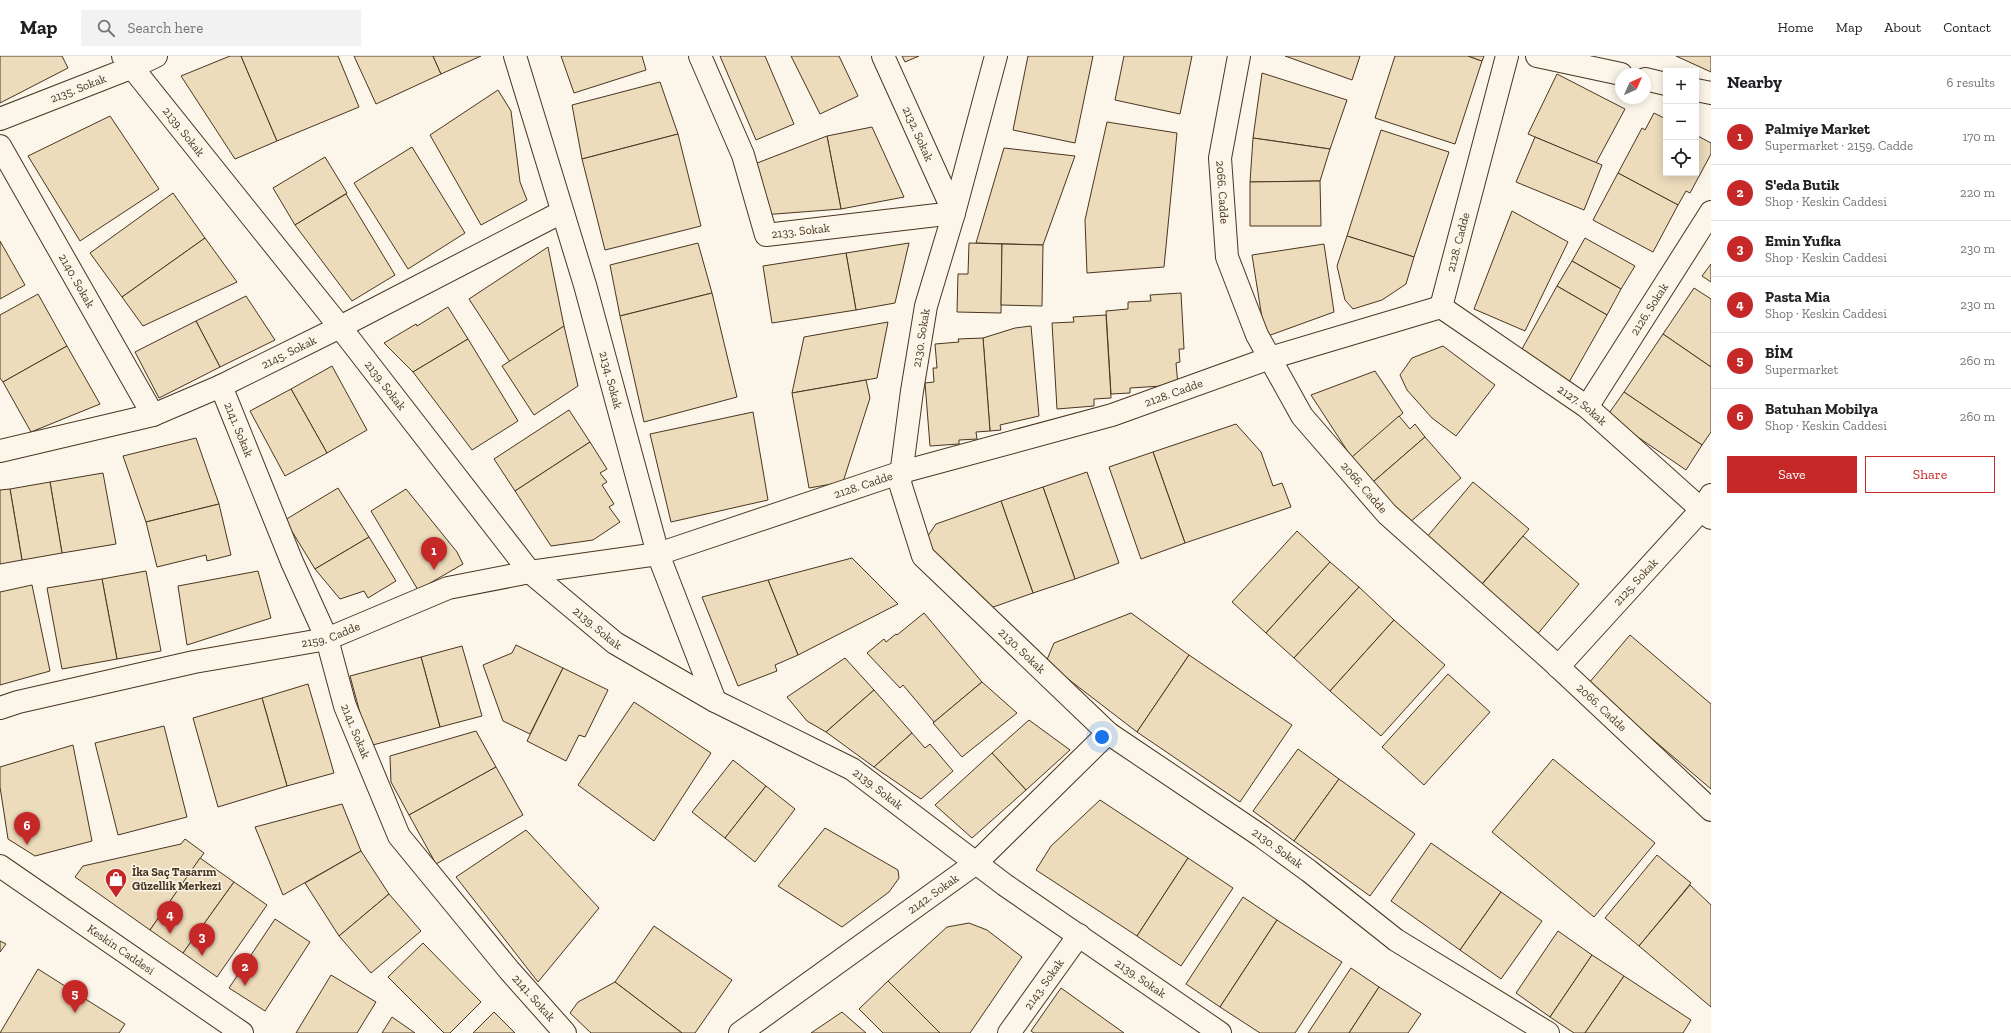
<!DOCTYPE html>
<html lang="en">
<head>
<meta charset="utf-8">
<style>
	:root { --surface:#fff; --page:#f2f2f2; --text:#202124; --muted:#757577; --line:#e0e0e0; --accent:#c62828 }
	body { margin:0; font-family:"Zilla Slab",serif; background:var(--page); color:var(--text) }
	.controls { position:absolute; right:12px; top:12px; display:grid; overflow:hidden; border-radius:0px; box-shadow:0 2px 10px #0003 }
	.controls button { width:36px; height:36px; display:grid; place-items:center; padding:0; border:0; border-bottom:1px solid var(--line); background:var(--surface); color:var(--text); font:20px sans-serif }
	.compass { position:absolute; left:1615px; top:12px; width:36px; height:36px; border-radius:50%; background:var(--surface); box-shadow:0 2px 10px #0003; rotate:45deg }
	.you { position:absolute; left:1102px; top:681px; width:14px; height:14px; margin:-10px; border:3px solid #fff; border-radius:50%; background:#1a73e8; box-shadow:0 0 0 6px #1a73e833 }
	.badge { display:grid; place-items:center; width:26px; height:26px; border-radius:50%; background:var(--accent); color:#fff; font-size:13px; font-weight:700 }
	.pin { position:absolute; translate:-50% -33px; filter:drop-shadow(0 1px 2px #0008) }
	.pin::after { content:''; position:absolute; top:21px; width:14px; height:12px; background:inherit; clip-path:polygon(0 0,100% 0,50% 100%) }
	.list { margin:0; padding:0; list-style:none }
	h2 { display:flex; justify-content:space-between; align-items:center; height:52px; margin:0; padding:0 16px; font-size:17px }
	h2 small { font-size:13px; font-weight:400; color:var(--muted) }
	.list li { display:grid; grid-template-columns:26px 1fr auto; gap:12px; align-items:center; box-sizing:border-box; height:56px; padding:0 16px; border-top:1px solid var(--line) }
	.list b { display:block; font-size:15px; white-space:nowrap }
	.list p { margin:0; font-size:13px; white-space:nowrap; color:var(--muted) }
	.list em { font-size:13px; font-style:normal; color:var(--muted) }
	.actions { display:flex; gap:8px; padding:12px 16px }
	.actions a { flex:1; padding:9px 0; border:1px solid var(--accent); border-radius:0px; text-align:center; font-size:14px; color:var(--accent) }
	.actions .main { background:var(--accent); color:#fff }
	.icon { flex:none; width:22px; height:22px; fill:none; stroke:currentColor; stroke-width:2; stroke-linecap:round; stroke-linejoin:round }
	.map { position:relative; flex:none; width:1711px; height:977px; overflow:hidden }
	header { display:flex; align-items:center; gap:24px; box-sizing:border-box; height:56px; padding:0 20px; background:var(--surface); border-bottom:1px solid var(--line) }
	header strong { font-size:19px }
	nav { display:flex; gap:22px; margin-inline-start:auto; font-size:14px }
	.search { width:280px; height:36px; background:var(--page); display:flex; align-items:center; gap:10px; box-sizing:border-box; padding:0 14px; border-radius:0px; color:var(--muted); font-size:15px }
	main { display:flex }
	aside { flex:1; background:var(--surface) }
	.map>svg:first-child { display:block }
	.building { fill:#ecdcbc; stroke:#4a3520 }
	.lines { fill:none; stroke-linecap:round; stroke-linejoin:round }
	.minor-casing { stroke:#4a3520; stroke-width:24 }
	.minor { stroke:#fbf6e9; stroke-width:22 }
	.labels { text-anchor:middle; stroke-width:3; stroke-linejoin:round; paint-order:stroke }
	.street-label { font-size:12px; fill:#4a3520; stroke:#fbf6e9 }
	.poi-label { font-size:12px; font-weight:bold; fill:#4a3520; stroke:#fbf6e9; text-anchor:start }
</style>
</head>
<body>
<header>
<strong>Map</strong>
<div class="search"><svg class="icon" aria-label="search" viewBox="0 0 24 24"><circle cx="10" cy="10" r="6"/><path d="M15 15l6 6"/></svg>Search here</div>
<nav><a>Home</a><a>Map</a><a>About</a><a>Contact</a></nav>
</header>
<main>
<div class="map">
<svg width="1711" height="977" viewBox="0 0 1711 977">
	<rect width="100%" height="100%" fill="#fbf6e9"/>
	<g class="building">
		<polygon points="0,0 62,0 68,12 0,47"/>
		<polygon points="230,0 241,0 277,85 235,103 181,20"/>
		<polygon points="241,0 338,0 359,51 277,85"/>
		<polygon points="354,0 433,0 441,18 376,48"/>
		<polygon points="433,0 481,0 441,18"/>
		<polygon points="561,0 642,0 646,14 574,37"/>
		<polygon points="720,0 765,0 794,68 756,84"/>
		<polygon points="791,0 839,0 858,40 820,58"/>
		<polygon points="902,0 919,0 905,6"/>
		<polygon points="1028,0 1093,0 1075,87 1013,74"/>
		<polygon points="1124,0 1192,0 1180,58 1115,44"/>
		<polygon points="1285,0 1360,0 1352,24"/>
		<polygon points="1395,0 1468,0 1482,5 1455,88 1375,62"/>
		<polygon points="1468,0 1484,0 1482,5"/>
		<polygon points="1676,0 1711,0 1711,16"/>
		<polygon points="1262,17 1347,44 1330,93 1253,82"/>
		<polygon points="1557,18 1625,53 1596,107 1528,78"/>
		<polygon points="660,26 678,78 582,103 572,49"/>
		<polygon points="498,34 511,55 520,126 527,144 481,169 430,79"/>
		<polygon points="1654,57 1666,63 1666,117 1696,117 1696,79 1711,87 1711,98 1690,137 1686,135 1678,149 1618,117 1642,72 1645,74"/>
		<polygon points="110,60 159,133 80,185 28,100"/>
		<polygon points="1107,66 1177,77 1164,211 1087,217 1085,164"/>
		<polygon points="872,71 904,141 841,153 827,80"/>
		<polygon points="1381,74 1449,96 1414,201 1347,180"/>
		<polygon points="678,78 701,170 605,194 582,103"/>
		<polygon points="827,80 841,153 762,159 752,109"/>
		<polygon points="1535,81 1602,109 1584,154 1516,126"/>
		<polygon points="1253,82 1330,93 1320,125 1250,126"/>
		<polygon points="412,91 465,177 408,213 354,127"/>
		<polygon points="1004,92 1075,100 1043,189 976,187"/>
		<polygon points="325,101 347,137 295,169 273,132"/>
		<polygon points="1618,117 1678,149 1653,196 1593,164"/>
		<polygon points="1320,125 1321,170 1250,170 1250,126"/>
		<polygon points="173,137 205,182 122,241 90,197"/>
		<polygon points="346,138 395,219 352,245 295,169"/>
		<polygon points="1512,155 1568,186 1525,275 1474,253"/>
		<polygon points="1347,180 1414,201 1406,228 1382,244 1353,253 1345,244 1337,210"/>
		<polygon points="205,182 237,226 143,270 122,241"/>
		<polygon points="1585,182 1635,210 1621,233 1572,205"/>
		<polygon points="0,185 25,229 0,243"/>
		<polygon points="698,187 712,237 620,260 610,209"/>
		<polygon points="909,187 895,247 856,254 846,197"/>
		<polygon points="969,187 1002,188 1001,257 957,256 958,218 968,218"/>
		<polygon points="1002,188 1043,189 1042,250 1001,249"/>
		<polygon points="1324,188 1334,256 1265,281 1252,199"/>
		<polygon points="548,191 564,270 510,306 469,243"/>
		<polygon points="846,197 856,254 772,267 763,210"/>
		<polygon points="1572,205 1621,233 1607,259 1557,230"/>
		<polygon points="1711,208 1711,226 1702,220"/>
		<polygon points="1557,230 1607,259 1568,328 1522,293"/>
		<polygon points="1694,232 1711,243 1711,311 1663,278"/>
		<polygon points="712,237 737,341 644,366 620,260"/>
		<polygon points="1181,237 1184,293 1179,293 1180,306 1176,307 1178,329 1130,332 1130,337 1111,338 1106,255 1128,253 1128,246 1151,245 1150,239"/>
		<polygon points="38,238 67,290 3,326 0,322 0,259"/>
		<polygon points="246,240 275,284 220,311 196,265"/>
		<polygon points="448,251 468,283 413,316 384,287 416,268 417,270"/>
		<polygon points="1106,259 1111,342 1094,343 1094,350 1057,353 1052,267 1074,266 1073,261"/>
		<polygon points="196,265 220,311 159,342 135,296"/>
		<polygon points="888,266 877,322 792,337 804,281"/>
		<polygon points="564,270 578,330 534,359 502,310"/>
		<polygon points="1031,270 1039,360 1000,369 1001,374 990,375 983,282 1015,272"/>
		<polygon points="1663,278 1711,311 1711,376 1702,389 1624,336"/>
		<polygon points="983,282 990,375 976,376 977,383 959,384 959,388 930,390 925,327 934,326 933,312 937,312 935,288 959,286 958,283"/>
		<polygon points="468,283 518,365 472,394 413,316"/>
		<polygon points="67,290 100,348 31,376 3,326"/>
		<polygon points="1443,290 1495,329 1456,380 1432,362 1407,334 1400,319 1412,302"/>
		<polygon points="332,310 367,374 327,397 291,333"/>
		<polygon points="1375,315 1403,357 1352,402 1311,339"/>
		<polygon points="866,324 870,342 843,426 809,432 792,337"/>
		<polygon points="291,333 327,397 285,420 250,355"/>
		<polygon points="1624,336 1702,389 1686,414 1607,360"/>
		<polygon points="569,354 590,386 515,435 494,403"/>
		<polygon points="753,356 768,444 671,466 650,378"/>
		<polygon points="1399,360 1410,373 1415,368 1425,381 1373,426 1352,401"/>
		<polygon points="1236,368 1261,396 1273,430 1282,427 1291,451 1185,487 1153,396"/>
		<polygon points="1425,381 1461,422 1409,467 1373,426"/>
		<polygon points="196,382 219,448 146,466 123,400"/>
		<polygon points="590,386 607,413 600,417 607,426 602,429 614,448 609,451 620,466 593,484 551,490 515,435"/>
		<polygon points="1153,396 1185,487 1141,503 1109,411"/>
		<polygon points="1087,416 1119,507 1075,523 1043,431"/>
		<polygon points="103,417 116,488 62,497 50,426"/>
		<polygon points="50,426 62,497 22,504 10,433"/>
		<polygon points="1473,426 1529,473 1482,528 1427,481"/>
		<polygon points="1043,431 1075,523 1033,537 1001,445"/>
		<polygon points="338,432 369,481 315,513 285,464"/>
		<polygon points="10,433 22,504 0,508 0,434"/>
		<polygon points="406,433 457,496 463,508 418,534 371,455"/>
		<polygon points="1001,445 1033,537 982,555 923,487 936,468"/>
		<polygon points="219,448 231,499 207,505 206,499 157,511 146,466"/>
		<polygon points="1297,475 1330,506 1266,577 1232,546"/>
		<polygon points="1523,480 1579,528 1536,580 1479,532"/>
		<polygon points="369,481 396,525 368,542 364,535 340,543 315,513"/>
		<polygon points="852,502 898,548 798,599 768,524"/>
		<polygon points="1330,506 1359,531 1294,602 1266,577"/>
		<polygon points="146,515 161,595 117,603 102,523"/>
		<polygon points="258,515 271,562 187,589 178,530"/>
		<polygon points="102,523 117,603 62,613 47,532"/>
		<polygon points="768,524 798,599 775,609 777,615 738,630 702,541"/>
		<polygon points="32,529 50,615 0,629 0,536"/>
		<polygon points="1359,531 1394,564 1330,635 1294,602"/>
		<polygon points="924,557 982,626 933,667 934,666 903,629 900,632 867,597 884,583 886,586 896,578 897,579"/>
		<polygon points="1131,557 1189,599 1137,676 1046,606 1054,587"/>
		<polygon points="1394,564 1445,609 1381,680 1330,635"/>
		<polygon points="1630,579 1711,648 1711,733 1588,628"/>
		<polygon points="516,589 563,612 530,678 503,665 483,609 512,597"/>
		<polygon points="462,590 482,660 440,671 421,601"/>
		<polygon points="1189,599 1292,669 1240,746 1137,676"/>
		<polygon points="421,601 440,671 369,690 350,620"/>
		<polygon points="845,602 874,634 826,676 807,665 787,641"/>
		<polygon points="563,612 608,634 585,681 579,679 566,705 527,685"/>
		<polygon points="1448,618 1490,656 1424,729 1382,691"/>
		<polygon points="982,626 1017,657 962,701 933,667"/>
		<polygon points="308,628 334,717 287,730 262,642"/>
		<polygon points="874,634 912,677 874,711 826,676"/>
		<polygon points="262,642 287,730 218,751 193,662"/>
		<polygon points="634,646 711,697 654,785 578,729"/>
		<polygon points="1029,664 1070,694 1026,734 992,697"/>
		<polygon points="164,670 187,761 118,779 95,687"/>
		<polygon points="476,675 496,711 409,759 391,726 390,700"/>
		<polygon points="912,677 925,692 930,688 953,715 921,743 874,711"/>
		<polygon points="73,689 92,785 35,800 8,783 0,731 0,711"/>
		<polygon points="1298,693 1339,723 1294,785 1253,755"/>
		<polygon points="992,697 1026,734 972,782 935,749"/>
		<polygon points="1553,703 1655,787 1594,861 1492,776"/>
		<polygon points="733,704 766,730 725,782 692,756"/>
		<polygon points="496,711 523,759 436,808 409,759"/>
		<polygon points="1339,723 1415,778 1370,840 1294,785"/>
		<polygon points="766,730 795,753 755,806 725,782"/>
		<polygon points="1100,744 1188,802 1137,880 1036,814 1051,790"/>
		<polygon points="342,748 361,795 283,839 255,771"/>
		<polygon points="825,772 898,814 899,822 889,836 842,871 778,830"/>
		<polygon points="526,774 599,852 538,926 456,821"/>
		<polygon points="185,783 204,797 150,874 75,821 83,810 181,788"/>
		<polygon points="1431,787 1501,836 1460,894 1391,845"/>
		<polygon points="361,795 389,838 339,880 305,827"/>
		<polygon points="1657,799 1691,827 1639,890 1605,862"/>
		<polygon points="200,802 234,826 183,897 150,874"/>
		<polygon points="1188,802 1233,832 1181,910 1137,880"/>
		<polygon points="234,826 267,849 217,921 183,897"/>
		<polygon points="1690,829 1711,849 1711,951 1639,890"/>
		<polygon points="1501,836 1542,865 1501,923 1460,894"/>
		<polygon points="389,838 421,875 371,917 339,880"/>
		<polygon points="1243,841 1277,864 1220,951 1186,928"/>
		<polygon points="275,863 310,886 265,955 229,932"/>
		<polygon points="1277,864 1342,906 1295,977 1260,977 1220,951"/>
		<polygon points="969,867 987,874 1022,901 970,977 940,977 888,925 947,871"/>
		<polygon points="654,870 732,924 695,977 682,977 615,926"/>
		<polygon points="1558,875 1592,899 1550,961 1516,937"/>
		<polygon points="0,885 6,888 0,896"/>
		<polygon points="423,887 481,946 450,977 444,977 388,921"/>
		<polygon points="1592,899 1624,920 1585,977 1574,977 1550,961"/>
		<polygon points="1351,912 1379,931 1349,977 1308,977"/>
		<polygon points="38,913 125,968 119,977 0,977"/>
		<polygon points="331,919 376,946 357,977 296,977"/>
		<polygon points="1624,920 1691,964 1683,977 1585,977"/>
		<polygon points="888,925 940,977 883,977 859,953"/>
		<polygon points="615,926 682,977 591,977 570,957 578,946"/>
		<polygon points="1379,931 1421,958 1408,977 1349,977"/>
		<polygon points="1061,932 1124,977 1034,977 1031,975"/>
		<polygon points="494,956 515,977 473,977"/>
		<polygon points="842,956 866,977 811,977"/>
		<polygon points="392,961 415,977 382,977"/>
	</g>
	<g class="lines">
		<g class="minor-casing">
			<g id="minor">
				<path id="s1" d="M123,0L340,271L530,516L615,587L715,645L852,713L1005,829L1220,977"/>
				<path id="s2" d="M515,0L585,229L658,498L715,645"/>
				<path id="s3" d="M700,0L743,99L766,179L954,157L883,0"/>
				<path id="s4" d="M996,0L954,157L926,250L912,335L900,427L923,500L1108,677L1261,780L1309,815L1396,884L1548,977"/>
				<path id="s5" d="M1239,0L1220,102L1227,201L1257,279L1302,360L1387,458L1551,604L1711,754"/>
				<polyline points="1537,0 1621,18"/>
				<polyline points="1645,23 1666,28"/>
				<polyline points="1696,34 1711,37"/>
				<path id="s6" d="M0,63L133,11L156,0"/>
				<path id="s7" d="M0,90L153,359"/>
				<path id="s8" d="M1441,251L1587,351L1711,462"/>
				<path id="s9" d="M1441,251L1507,0"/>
				<path id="s10" d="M221,330L292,506L327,583L345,650L399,780L509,914L565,977"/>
				<path id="s11" d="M1587,351L1711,156"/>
				<path id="s12" d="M0,395L153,359L221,330L340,271L562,156"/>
				<path id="s13" d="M1558,611L1702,453L1711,439"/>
				<path id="s14" d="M0,652L18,646L194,606L327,583L448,532L530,516L658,498L902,416L1112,359L1270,302L1441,251"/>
				<path id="s15" d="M0,810L242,977"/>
				<path id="s16" d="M740,977L976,807L1108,677"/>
				<path id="s17" d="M1009,977L1079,879"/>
			</g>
		</g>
		<use href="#minor" class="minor"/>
	</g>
	<defs>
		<g id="shop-pin" transform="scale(1.15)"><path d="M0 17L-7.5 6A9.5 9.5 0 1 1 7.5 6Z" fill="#c62828" stroke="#fbf6e9"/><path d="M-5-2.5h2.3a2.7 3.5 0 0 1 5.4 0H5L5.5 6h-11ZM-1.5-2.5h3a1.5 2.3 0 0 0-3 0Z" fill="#fff"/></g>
	</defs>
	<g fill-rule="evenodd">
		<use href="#shop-pin" x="116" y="823"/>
	</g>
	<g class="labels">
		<g class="street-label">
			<text dy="4" stroke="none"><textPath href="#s6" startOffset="84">2135. Sokak</textPath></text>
			<text dy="4" stroke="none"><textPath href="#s1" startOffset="97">2139. Sokak</textPath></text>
			<text transform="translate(918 78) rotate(66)" y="4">2132. Sokak</text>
			<text dy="4" stroke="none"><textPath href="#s5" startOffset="138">2066. Cadde</textPath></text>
			<text dy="4" stroke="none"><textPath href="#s3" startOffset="226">2133. Sokak</textPath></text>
			<text dy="4" stroke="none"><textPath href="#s9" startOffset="67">2128. Cadde</textPath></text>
			<text dy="4" stroke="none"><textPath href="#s7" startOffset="155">2140. Sokak</textPath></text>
			<text dy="4" stroke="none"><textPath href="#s11" startOffset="116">2126. Sokak</textPath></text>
			<text transform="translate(921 282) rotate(-81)" y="4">2130. Sokak</text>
			<text dy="4" stroke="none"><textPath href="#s12" startOffset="307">2145. Sokak</textPath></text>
			<text dy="4" stroke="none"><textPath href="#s2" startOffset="338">2134. Sokak</textPath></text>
			<text dy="4" stroke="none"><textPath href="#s1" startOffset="421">2139. Sokak</textPath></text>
			<text dy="4" stroke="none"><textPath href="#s14" startOffset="1219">2128. Cadde</textPath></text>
			<text dy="4" stroke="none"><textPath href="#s8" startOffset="172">2127. Sokak</textPath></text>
			<text dy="4" stroke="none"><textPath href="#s10" startOffset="47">2141. Sokak</textPath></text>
			<text dy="4" stroke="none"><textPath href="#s14" startOffset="895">2128. Cadde</textPath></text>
			<text dy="4" stroke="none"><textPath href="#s5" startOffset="474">2066. Cadde</textPath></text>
			<text dy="4" stroke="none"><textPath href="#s13" startOffset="115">2125. Sokak</textPath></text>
			<text dy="4" stroke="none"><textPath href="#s1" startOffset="745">2139. Sokak</textPath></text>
			<text dy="4" stroke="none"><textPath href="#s14" startOffset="339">2159. Cadde</textPath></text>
			<text dy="4" stroke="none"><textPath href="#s4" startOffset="652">2130. Sokak</textPath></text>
			<text dy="4" stroke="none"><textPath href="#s5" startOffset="798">2066. Cadde</textPath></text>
			<text dy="4" stroke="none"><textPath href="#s10" startOffset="371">2141. Sokak</textPath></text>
			<text dy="4" stroke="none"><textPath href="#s1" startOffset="1069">2139. Sokak</textPath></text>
			<text dy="4" stroke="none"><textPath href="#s4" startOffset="976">2130. Sokak</textPath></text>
			<text dy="4" stroke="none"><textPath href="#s16" startOffset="238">2142. Sokak</textPath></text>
			<text dy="4" stroke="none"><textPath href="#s15" startOffset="147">Keskin Caddesi</textPath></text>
			<text dy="4" stroke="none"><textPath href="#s1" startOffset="1393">2139. Sokak</textPath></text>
			<text dy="4" stroke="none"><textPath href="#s17" startOffset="60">2143. Sokak</textPath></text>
			<text dy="4" stroke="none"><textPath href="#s10" startOffset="695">2141. Sokak</textPath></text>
		</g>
		<g class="poi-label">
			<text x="132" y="820">İka Saç Tasarım<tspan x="132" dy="14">Güzellik Merkezi</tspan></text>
		</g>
	</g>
</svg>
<div class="controls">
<button>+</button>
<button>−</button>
<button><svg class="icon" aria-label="locate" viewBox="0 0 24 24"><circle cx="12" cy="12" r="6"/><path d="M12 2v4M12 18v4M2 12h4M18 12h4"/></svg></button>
</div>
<svg class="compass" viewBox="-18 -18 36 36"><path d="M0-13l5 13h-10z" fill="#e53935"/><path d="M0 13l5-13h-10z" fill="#757577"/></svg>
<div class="you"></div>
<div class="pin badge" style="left:434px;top:514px">1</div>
<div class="pin badge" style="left:245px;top:930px">2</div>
<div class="pin badge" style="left:202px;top:900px">3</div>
<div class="pin badge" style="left:170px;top:878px">4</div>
<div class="pin badge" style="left:75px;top:957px">5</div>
<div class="pin badge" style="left:27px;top:789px">6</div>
</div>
<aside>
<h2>Nearby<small>6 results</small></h2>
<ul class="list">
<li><span class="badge">1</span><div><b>Palmiye Market</b><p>Supermarket · 2159. Cadde</p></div><em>170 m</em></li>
<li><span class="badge">2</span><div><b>S'eda Butik</b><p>Shop · Keskin Caddesi</p></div><em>220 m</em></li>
<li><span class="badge">3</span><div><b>Emin Yufka</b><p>Shop · Keskin Caddesi</p></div><em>230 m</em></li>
<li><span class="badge">4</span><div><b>Pasta Mia</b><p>Shop · Keskin Caddesi</p></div><em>230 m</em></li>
<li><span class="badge">5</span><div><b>BİM</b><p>Supermarket</p></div><em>260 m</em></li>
<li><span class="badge">6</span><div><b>Batuhan Mobilya</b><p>Shop · Keskin Caddesi</p></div><em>260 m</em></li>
</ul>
<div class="actions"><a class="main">Save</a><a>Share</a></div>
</aside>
</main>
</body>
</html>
